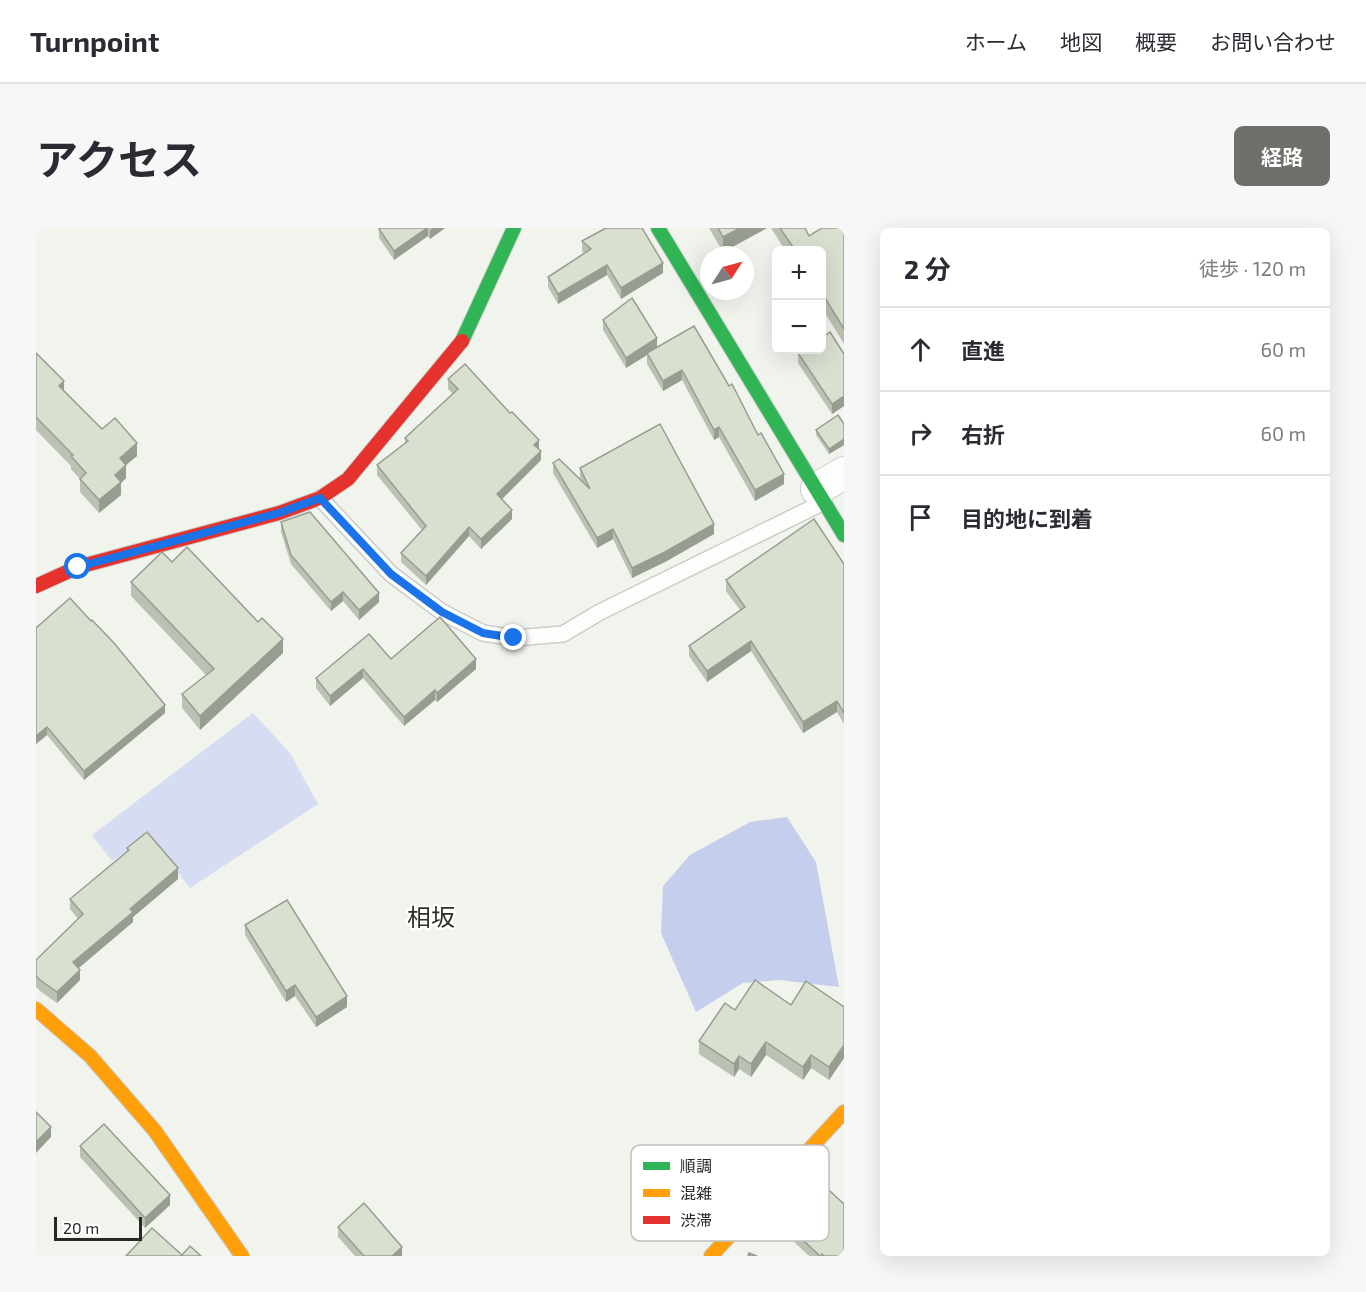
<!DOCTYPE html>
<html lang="ja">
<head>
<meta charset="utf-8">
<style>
	:root { --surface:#fff; --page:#f7f7f7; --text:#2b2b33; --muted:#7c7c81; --line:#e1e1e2; --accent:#6e706a }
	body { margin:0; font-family:"Exo 2","Noto Sans JP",sans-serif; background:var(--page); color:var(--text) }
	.controls { position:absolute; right:18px; top:18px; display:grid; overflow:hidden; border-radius:9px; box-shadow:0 6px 24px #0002 }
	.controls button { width:54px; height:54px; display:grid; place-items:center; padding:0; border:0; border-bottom:2px solid var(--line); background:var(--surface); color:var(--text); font:30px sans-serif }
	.compass { position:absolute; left:664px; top:18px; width:54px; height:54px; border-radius:50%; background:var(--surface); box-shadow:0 6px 24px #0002; rotate:54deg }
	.scale { position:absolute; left:18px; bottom:15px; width:88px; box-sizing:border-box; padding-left:6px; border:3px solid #272924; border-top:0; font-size:16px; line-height:21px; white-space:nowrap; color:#272924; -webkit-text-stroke:4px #fff; paint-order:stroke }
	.stop { position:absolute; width:18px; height:18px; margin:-14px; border:4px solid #1a73e8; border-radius:50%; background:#fff }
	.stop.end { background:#1a73e8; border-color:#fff; box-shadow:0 2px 6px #0008 }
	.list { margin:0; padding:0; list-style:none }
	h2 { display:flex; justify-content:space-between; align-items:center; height:78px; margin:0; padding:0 24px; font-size:26px }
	h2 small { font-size:20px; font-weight:400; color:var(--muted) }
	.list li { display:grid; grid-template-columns:39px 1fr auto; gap:18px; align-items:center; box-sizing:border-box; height:84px; padding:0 24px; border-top:2px solid var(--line) }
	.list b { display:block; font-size:22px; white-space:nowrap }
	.list em { font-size:20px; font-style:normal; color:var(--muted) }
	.icon { flex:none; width:33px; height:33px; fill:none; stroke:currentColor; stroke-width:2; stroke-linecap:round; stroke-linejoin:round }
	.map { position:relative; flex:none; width:808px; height:1028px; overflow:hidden; border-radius:9px }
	header { display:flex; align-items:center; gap:36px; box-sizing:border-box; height:84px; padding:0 30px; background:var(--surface); border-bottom:2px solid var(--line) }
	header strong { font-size:28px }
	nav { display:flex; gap:33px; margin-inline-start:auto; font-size:21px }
	.intro { display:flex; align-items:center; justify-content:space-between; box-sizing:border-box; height:144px; padding:0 36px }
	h1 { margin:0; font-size:42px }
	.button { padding:15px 27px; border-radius:9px; background:var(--accent); color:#fff; font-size:21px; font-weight:700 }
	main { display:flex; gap:36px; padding:0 36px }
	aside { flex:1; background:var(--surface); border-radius:9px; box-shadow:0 6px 24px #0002 }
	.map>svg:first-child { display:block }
	.green { fill:#d6dcf2 }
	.forest { fill:#c6ceed }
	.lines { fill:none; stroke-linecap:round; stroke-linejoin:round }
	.lane-casing { stroke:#cacdc8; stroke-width:18 }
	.street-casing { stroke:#cacdc8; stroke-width:34 }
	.fast-casing { stroke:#cacdc8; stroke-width:16 }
	.slow-casing { stroke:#cacdc8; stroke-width:16 }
	.jam-casing { stroke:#cacdc8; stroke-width:16 }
	.lane { stroke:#fdfdfc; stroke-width:15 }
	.street { stroke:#fdfdfc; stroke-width:32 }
	.fast { stroke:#30b455; stroke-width:14 }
	.slow { stroke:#ff9f0a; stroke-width:14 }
	.jam { stroke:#e5322d; stroke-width:14 }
	.wall { fill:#bbc1b3 }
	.shaded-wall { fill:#989d92 }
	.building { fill:#d9e0d0; stroke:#989d92; stroke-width:1.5 }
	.route { stroke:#1a73e8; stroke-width:8 }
	.labels { text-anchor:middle; stroke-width:4.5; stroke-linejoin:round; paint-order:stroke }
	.quarter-label { font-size:24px; fill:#2c3026; stroke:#fff }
	.key { fill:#fff; stroke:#bebfbd; stroke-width:1.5 }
	.key-label { font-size:16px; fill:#272924 }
</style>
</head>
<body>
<header>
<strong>Turnpoint</strong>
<nav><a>ホーム</a><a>地図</a><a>概要</a><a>お問い合わせ</a></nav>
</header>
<div class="intro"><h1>アクセス</h1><a class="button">経路</a></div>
<main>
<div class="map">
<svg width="808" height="1028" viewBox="0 0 808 1028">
	<rect width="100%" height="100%" fill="#f1f4ed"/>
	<polygon class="green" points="217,485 254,525 282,576 154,660 114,609 76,633 56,607"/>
	<polygon class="forest" points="751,589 780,634 803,759 743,752 707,755 660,784 625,705 627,658 654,627 714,594"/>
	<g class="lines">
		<g class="lane-casing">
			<polyline id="lane" points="284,270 355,346 406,384 447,405 479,410 527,406 564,384 788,274"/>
		</g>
		<g class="street-casing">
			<polyline id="street" points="781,261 808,245"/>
		</g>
		<g class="fast-casing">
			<g id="fast">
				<polyline points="622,0 808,307"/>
				<polyline points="426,113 478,0"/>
			</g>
		</g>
		<g class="slow-casing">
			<g id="slow">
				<polyline points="0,781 54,828 119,903 206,1028"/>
				<polyline points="675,1028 808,884"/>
			</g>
		</g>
		<g class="jam-casing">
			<polyline id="jam" points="0,358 42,339 243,285 284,270 312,251 426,113"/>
		</g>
		<use href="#lane" class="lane"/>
		<use href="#street" class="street"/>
		<use href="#fast" class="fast"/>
		<use href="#slow" class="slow"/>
		<use href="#jam" class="jam"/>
	</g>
	<g class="wall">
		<polygon points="345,0 409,0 394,11 392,8 358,32 343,10 343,1"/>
		<polygon points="673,0 731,0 687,24"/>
		<polygon points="735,0 769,0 773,8 808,1 808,116 786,80 786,22 749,22"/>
		<polygon points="546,13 627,45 585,71 571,47 522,76 512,59 512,49 548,25 546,23"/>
		<polygon points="567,92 621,119 658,98 748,256 719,273 683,209 678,212 646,152 627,163 611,136 611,127 590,140 567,102"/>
		<polygon points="0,125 28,162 66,201 101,228 90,237 90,250 85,255 85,267 63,285 44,264 44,251 35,241 35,238 0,202"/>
		<polygon points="762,125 808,126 808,178 796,186 762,135"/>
		<polygon points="412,151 503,221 505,232 466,271 476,291 445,321 433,308 390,357 365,334 365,325 386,302 341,247 341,237 369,216 369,210 417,166 412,161"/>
		<polygon points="808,196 808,217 793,226 780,207 780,202"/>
		<polygon points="517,235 545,252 544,249 544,240 678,306 629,334 596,350 577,311 561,320 517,245"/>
		<polygon points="245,294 343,374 323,392 307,373 295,383 255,336 245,304"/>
		<polygon points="136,334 247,425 164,502 146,480 146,466 170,447 95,368 95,354"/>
		<polygon points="808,336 808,496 801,484 767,505 715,423 671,454 653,428 653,418 704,382 690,363 690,352"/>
		<polygon points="0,400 129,485 48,552 11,507 0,516"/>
		<polygon points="355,431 440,441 401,474 399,472 368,498 327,450 294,478 280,460 280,450"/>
		<polygon points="91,620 142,651 97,689 97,694 42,740 44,752 21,775 4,763 0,759 0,732 42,691 34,681 34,671 91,623"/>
		<polygon points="209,697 311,779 280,799 259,768 250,774 209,707"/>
		<polygon points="755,777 808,779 808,830 793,852 775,840 767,852 730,827 715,849 703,841 698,849 663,826 663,813 699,782"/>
		<polygon points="44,918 134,977 109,1000 44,929"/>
		<polygon points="736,983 808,1028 773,1028 736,993"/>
		<polygon points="302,999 366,1028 319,1028 302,1009"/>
	</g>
	<g class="shaded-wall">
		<polygon points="391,0 392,0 392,8 358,32 358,23"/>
		<polygon points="397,0 409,0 394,11 394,2"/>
		<polygon points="704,0 731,0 687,24 687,9"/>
		<polygon points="627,35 627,45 585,71 585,60"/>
		<polygon points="571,37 571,47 522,76 522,66"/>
		<polygon points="621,110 621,121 611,125 611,127 590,140 590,130"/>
		<polygon points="646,142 646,152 627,163 627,153"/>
		<polygon points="28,153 28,166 23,158"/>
		<polygon points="808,168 808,178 796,186 796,176"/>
		<polygon points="683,199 683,209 678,212 678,202"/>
		<polygon points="808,211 808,217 793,226 793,221"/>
		<polygon points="503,212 503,221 498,217"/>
		<polygon points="101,215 101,228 90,237 90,250 85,255 85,267 63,285 63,272 79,247 84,230"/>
		<polygon points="505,223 505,232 461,276 461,266"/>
		<polygon points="748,246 748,256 719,273 719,262"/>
		<polygon points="476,282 476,291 445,321 445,311"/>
		<polygon points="678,296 678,306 629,334 596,350 596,340"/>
		<polygon points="433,299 433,308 390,357 390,348"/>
		<polygon points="577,301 577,311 561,320 561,310"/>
		<polygon points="307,364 307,373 295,383 295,374"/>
		<polygon points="343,365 343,374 323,392 323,382"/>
		<polygon points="247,411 247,425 164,502 164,488"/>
		<polygon points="715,413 715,423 671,454 671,443"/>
		<polygon points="440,431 440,441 401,474 401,465"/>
		<polygon points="327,441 327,450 294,478 294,468"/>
		<polygon points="399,462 399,472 368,498 368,489"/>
		<polygon points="801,473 801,484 767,505 767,494"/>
		<polygon points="129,477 129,485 48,552 48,543"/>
		<polygon points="11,499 11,507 0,516 0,508"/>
		<polygon points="142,640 142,651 97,689 97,694 37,745 37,734 94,681"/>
		<polygon points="44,742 44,752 21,775 21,764"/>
		<polygon points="259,757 259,768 250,774 250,763"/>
		<polygon points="311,768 311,779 280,799 280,789"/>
		<polygon points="730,814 730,827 715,849 715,836"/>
		<polygon points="808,817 808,830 793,852 793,839"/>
		<polygon points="775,827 775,840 767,852 767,839"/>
		<polygon points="703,828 703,841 698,849 698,836"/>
		<polygon points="15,899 15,909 0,925 0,914"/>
		<polygon points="134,967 134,977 109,1000 109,990"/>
		<polygon points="366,1019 366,1028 356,1028"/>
	</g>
	<g class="building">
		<polygon points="345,0 391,0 358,23 343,1"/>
		<polygon points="570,0 606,0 627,35 585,60 571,37 522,66 512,49 555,21 546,13"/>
		<polygon points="682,0 704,0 687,9"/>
		<polygon points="744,0 769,0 773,8 786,0 807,0 808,1 808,101 786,65 786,22 759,22"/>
		<polygon points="596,70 621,110 590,130 567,92"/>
		<polygon points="658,98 693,158 696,156 722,207 725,205 748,246 719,262 683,199 678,202 646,142 627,153 611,125"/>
		<polygon points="794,104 808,126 808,168 796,176 762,125 767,122 786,122 786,110"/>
		<polygon points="0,125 28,153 23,158 66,201 79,190 101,215 84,230 90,237 79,247 85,254 63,272 44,251 50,245 35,228 37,227 0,189"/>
		<polygon points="429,136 474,185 476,184 503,212 498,217 505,223 461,266 476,282 445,311 433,299 390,348 365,325 390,298 341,237 372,213 369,210 422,161 412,151"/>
		<polygon points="802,187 808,196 808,211 793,221 780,202"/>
		<polygon points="624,196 678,296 629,324 596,340 577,301 561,310 517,235 523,231 554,261 544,240"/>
		<polygon points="274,284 343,365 323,382 307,364 295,374 255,327 245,294"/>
		<polygon points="778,291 808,336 808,485 801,473 767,494 715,413 671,443 653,418 709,379 690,352"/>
		<polygon points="151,319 222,394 226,390 247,411 164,488 146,466 178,441 95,354 126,324 136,334"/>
		<polygon points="34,370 55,393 56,392 78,415 129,477 48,543 11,499 0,508 0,400"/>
		<polygon points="404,389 440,431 401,465 399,462 368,489 327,441 294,468 280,450 333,406 355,431"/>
		<polygon points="111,604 142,640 94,681 97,684 37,734 44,742 21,764 4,752 0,748 0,732 47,686 34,671 93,622 91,620"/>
		<polygon points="251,672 311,768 280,789 259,757 250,763 209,697"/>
		<polygon points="719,752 755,777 770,753 808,779 808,817 793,839 775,827 767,839 730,814 715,836 703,828 698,836 663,813 689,775 699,782"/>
		<polygon points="0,884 15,899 0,914"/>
		<polygon points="68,896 134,967 109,990 44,918"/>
		<polygon points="772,943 808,976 808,1028 789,1028 786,1026 785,1028 784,1028 736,983"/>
		<polygon points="328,975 366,1019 356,1028 328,1028 302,999"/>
		<polygon points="116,1000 146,1027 154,1018 165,1028 90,1028"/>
		<polygon points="713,1025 721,1028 712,1028"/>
	</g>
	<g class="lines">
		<polyline class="route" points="42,339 243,285 284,270 355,346 406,384 447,405 478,410"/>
	</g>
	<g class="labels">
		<g class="quarter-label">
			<text x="395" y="698">相坂</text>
		</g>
	</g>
	<rect x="595" y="917" width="198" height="96" rx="9" class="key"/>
	<rect x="607" y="934" width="27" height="8" fill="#30b455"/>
	<rect x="607" y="961" width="27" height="8" fill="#ff9f0a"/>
	<rect x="607" y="988" width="27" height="8" fill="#e5322d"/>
	<g class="key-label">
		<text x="644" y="944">順調</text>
		<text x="644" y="971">混雑</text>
		<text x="644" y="998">渋滞</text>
	</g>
</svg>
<div class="controls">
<button>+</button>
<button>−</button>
</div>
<svg class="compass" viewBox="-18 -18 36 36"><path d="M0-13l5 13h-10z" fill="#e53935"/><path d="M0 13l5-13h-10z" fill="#7c7c81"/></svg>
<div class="scale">20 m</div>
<div class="stop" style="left:42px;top:339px"></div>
<div class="stop end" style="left:478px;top:410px"></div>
</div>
<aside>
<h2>2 分<small>徒歩 · 120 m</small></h2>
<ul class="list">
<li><svg class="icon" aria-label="ahead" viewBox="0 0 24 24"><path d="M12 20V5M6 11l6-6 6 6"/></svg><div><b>直進</b></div><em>60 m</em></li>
<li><svg class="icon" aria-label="right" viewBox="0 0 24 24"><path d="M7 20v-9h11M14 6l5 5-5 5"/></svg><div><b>右折</b></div><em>60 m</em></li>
<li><svg class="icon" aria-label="arrive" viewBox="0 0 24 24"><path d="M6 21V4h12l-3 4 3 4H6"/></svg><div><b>目的地に到着</b></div></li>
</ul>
</aside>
</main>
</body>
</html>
